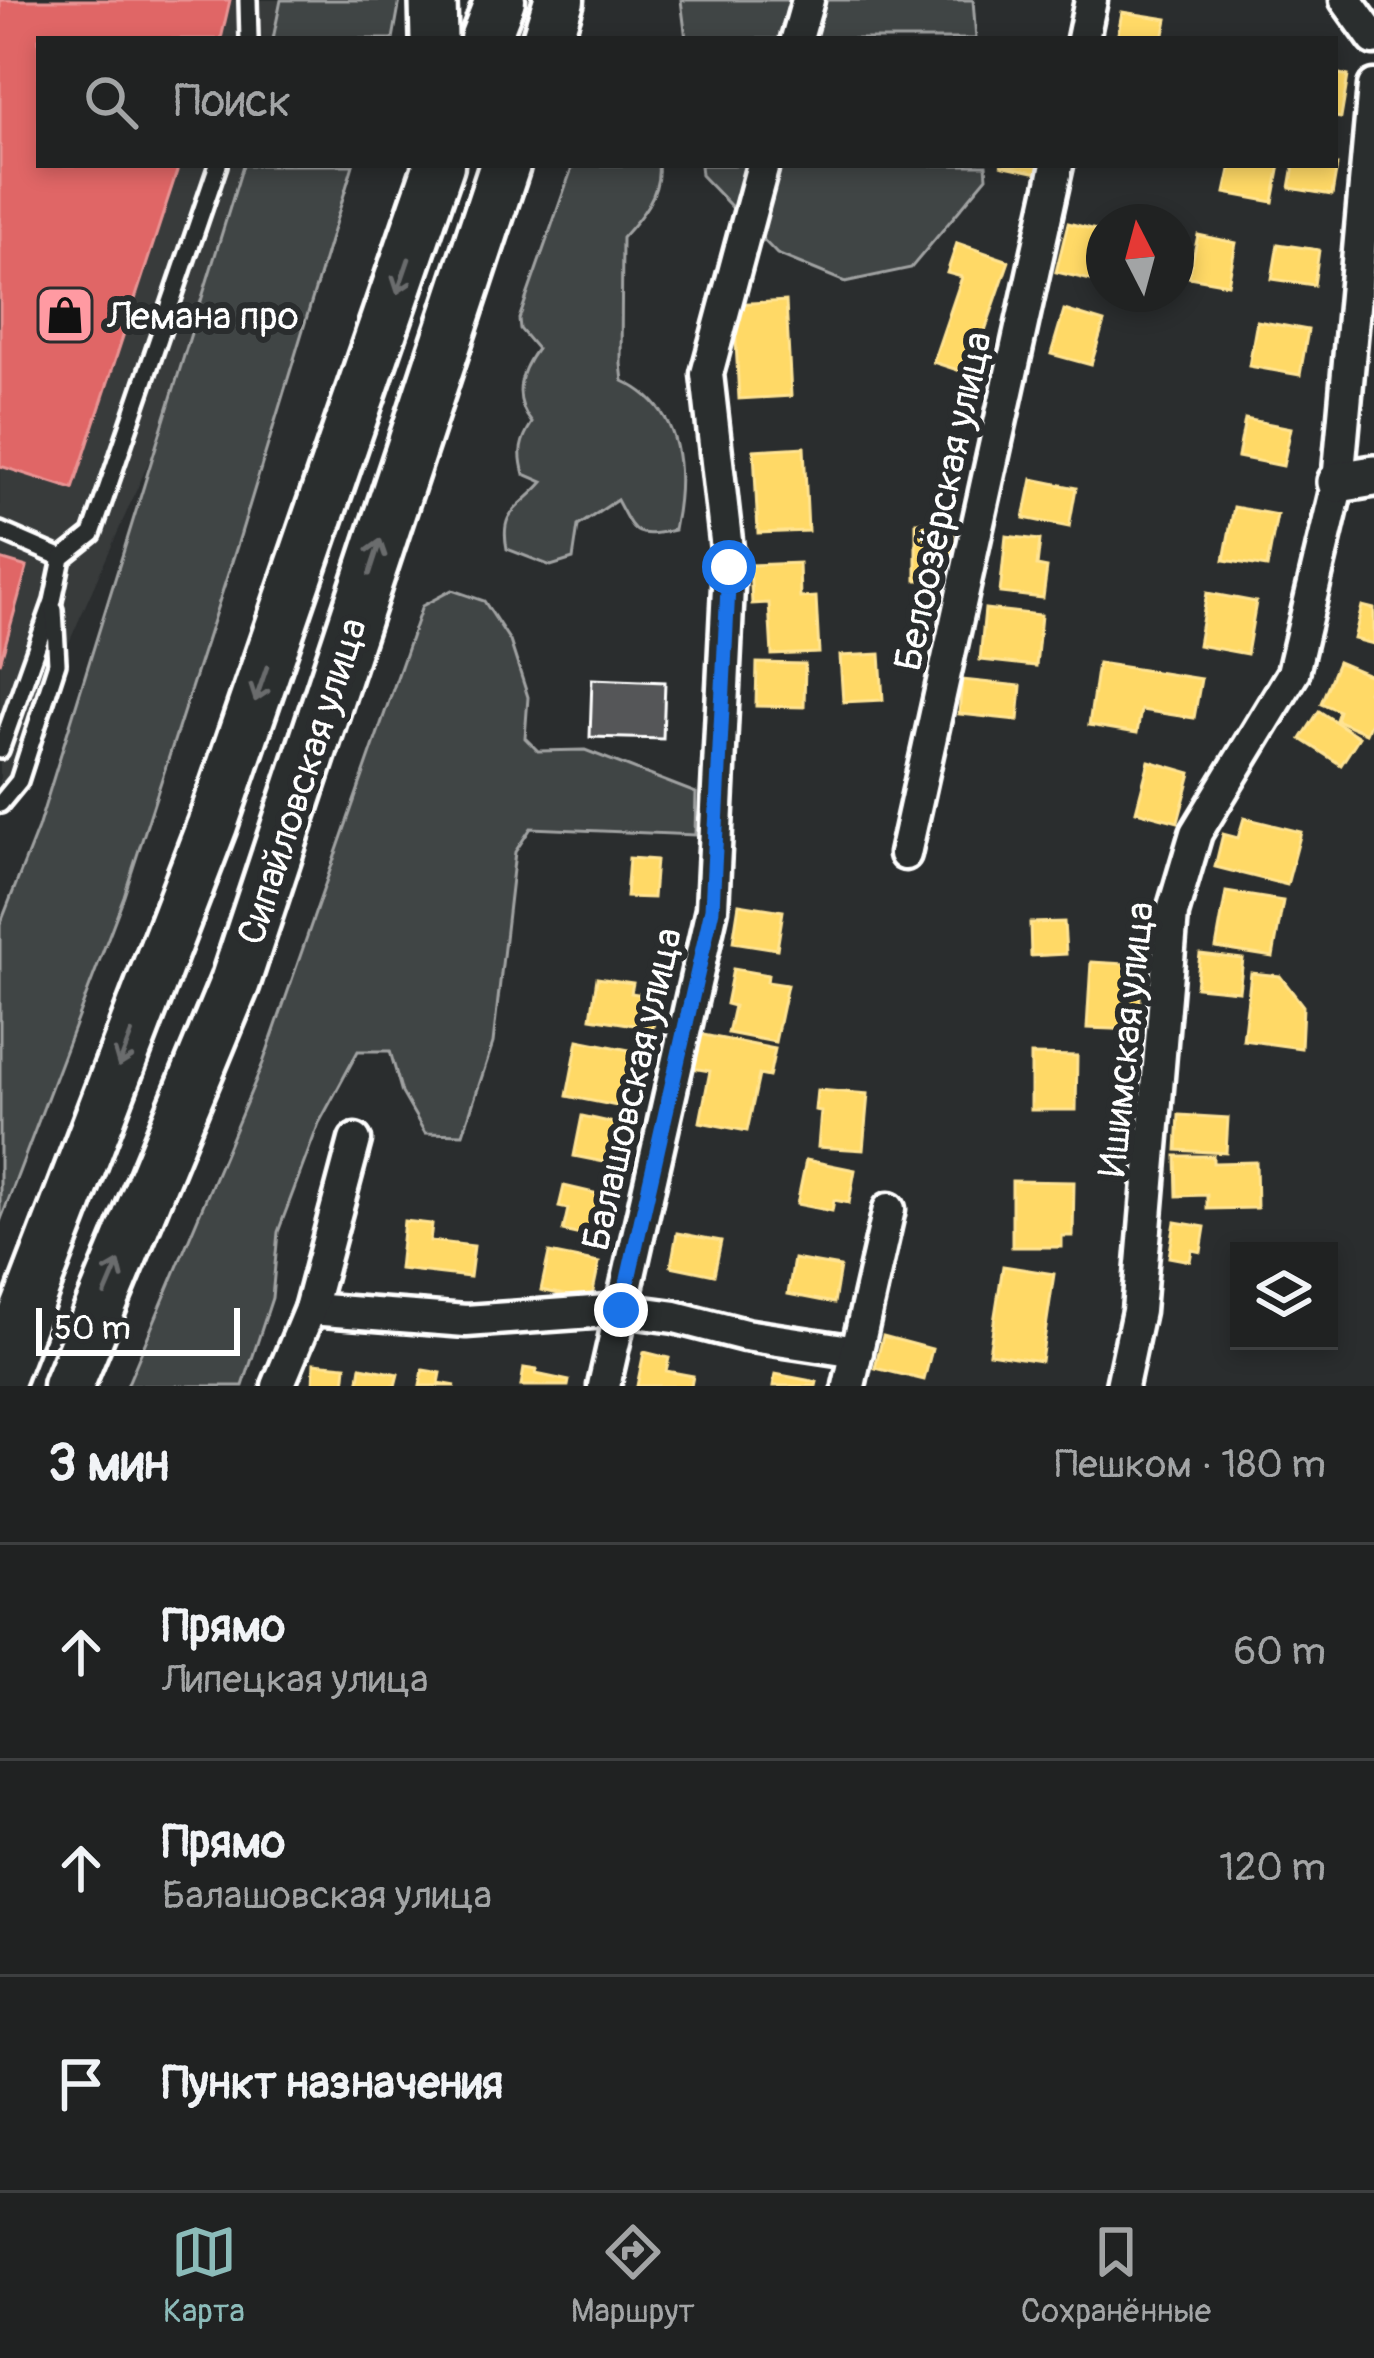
<!DOCTYPE html>
<html lang="ru">
<head>
<meta charset="utf-8">
<style>
	:root { --surface:#202222; --page:#282a2a; --text:#f1f3f6; --muted:#a2a4a5; --line:#3d3f40; --accent:#8bbbb9 }
	body { margin:0; font-family:Pangolin,sans-serif; background:var(--page); color:var(--text) }
	.controls { position:absolute; right:36px; bottom:36px; display:grid; overflow:hidden; border-radius:0px; box-shadow:0 6px 18px #0003 }
	.controls button { width:108px; height:108px; display:grid; place-items:center; padding:0; border:0; border-bottom:3px solid var(--line); background:var(--surface); color:var(--text); font:60px sans-serif }
	.compass { position:absolute; left:1086px; top:204px; width:108px; height:108px; border-radius:50%; background:var(--surface); box-shadow:0 6px 18px #0003; rotate:354deg }
	.scale { position:absolute; left:36px; bottom:30px; width:204px; box-sizing:border-box; padding-left:12px; border:6px solid #fff; border-top:0; font-size:33px; line-height:42px; white-space:nowrap; color:#fff; -webkit-text-stroke:9px #2a2d2e; paint-order:stroke }
	.stop { position:absolute; width:36px; height:36px; margin:-27px; border:9px solid #1a73e8; border-radius:50%; background:#fff }
	.stop.end { background:#1a73e8; border-color:#fff; box-shadow:0 3px 12px #0008 }
	.list { margin:0; padding:0; list-style:none }
	h2 { display:flex; justify-content:space-between; align-items:center; height:156px; margin:0; padding:0 48px; font-size:51px }
	h2 small { font-size:39px; font-weight:400; color:var(--muted) }
	.list li { display:grid; grid-template-columns:78px 1fr auto; gap:36px; align-items:center; box-sizing:border-box; height:216px; padding:0 48px; border-top:3px solid var(--line) }
	.list b { display:block; font-size:45px; white-space:nowrap }
	.list p { margin:0; font-size:39px; white-space:nowrap; color:var(--muted) }
	.list em { font-size:39px; font-style:normal; color:var(--muted) }
	.icon { flex:none; width:66px; height:66px; fill:none; stroke:currentColor; stroke-width:2; stroke-linecap:round; stroke-linejoin:round }
	.map { position:relative; flex:none; width:1374px; height:1386px; overflow:hidden }
	.search { position:absolute; background:var(--surface); box-shadow:0 6px 18px #0003; left:36px; right:36px; top:36px; height:132px; display:flex; align-items:center; gap:30px; box-sizing:border-box; padding:0 42px; border-radius:0px; color:var(--muted); font-size:45px }
	.sheet { height:804px; background:var(--surface) }
	nav { display:flex; justify-content:space-around; align-items:center; box-sizing:border-box; height:168px; border-top:3px solid var(--line); background:var(--surface); font-size:33px; color:var(--muted) }
	nav a { display:grid; justify-items:center; gap:6px }
	nav .on { color:var(--accent) }
	.map>svg:first-child { display:block }
	.built { fill:#373a3b }
	.green { fill:#414445; stroke:#a0a2a2; stroke-width:3 }
	.homes { fill:#ffd966; stroke:#ffe494; stroke-width:3 }
	.shops { fill:#e06666; stroke:#e99494; stroke-width:3 }
	.building { fill:#555758; stroke:#fff; stroke-width:3 }
	.lines { fill:none; stroke-linecap:round; stroke-linejoin:round }
	.service-casing { stroke:#fff; stroke-width:24 }
	.minor-casing { stroke:#fff; stroke-width:39 }
	.tertiary-casing { stroke:#fff; stroke-width:48 }
	.secondary-casing { stroke:#fff; stroke-width:54 }
	.primary-casing { stroke:#fff; stroke-width:57 }
	.service { stroke:#2a2d2e; stroke-width:15 }
	.minor { stroke:#2a2d2e; stroke-width:30 }
	.tertiary { stroke:#2a2d2e; stroke-width:39 }
	.secondary { stroke:#2a2d2e; stroke-width:45 }
	.primary { stroke:#2a2d2e; stroke-width:48 }
	.oneway { stroke:#6a6c6d }
	.route { stroke:#1a73e8; stroke-width:15 }
	.labels { text-anchor:middle; stroke-width:12; stroke-linejoin:round; paint-order:stroke }
	.poi-label { font-size:39px; fill:#fff; stroke:#2a2d2e; text-anchor:start }
	.street-label { font-size:39px; fill:#fff; stroke:#2a2d2e }
</style>
</head>
<body>
<div class="map">
<svg width="1374" height="1386" viewBox="0 0 1374 1386">
	<rect width="100%" height="100%" fill="#2a2d2e"/>
	<filter id="ink" filterUnits="userSpaceOnUse"><feTurbulence type="fractalNoise" baseFrequency=".00833" numOctaves="2"/><feDisplacementMap in="SourceGraphic" scale="24" xChannelSelector="R" yChannelSelector="G"/><feConvolveMatrix kernelMatrix="1 2 1 2 8 2 1 2 1" color-interpolation-filters="sRGB"/></filter>
	<g filter="url(#ink)">
		<polygon class="built" points="0,0 281,0 273,39 39,39 39,165 243,165 151,457 8,781 0,786"/>
		<g class="green">
			<polygon points="281,0 400,0 393,39 273,39"/>
			<polygon points="681,0 973,0 976,39 686,39"/>
			<polygon points="243,165 353,165 238,543 124,896 0,1222 0,925 38,828"/>
			<path d="M573,165H658C661,194 641,217 622,238L621,364L623,381C684,409 686,472 674,530C633,539 635,533 617,500L578,526L573,559L551,566L507,549C499,509 520,509 543,482L524,474C518,453 520,441 532,423C512,398 519,373 537,349L520,329L519,319Z"/>
			<polygon points="700,165 986,165 987,177 911,268 845,282 777,254 701,175"/>
			<polygon points="452,590 484,601 510,641 528,697 525,738 538,751 585,750 696,793 695,835 531,828 515,852 493,1043 463,1134 425,1133 402,1093 390,1051 358,1051 319,1123 278,1232 272,1298 243,1386 127,1386 263,1063 422,606"/>
		</g>
		<g class="homes">
			<polygon points="1122,12 1167,19 1163,39 1117,39"/>
			<polygon points="1335,73 1348,76 1341,118 1335,117"/>
			<polygon points="1000,165 1044,165 1043,174"/>
			<polygon points="1231,165 1280,165 1273,202 1225,193"/>
			<polygon points="1294,165 1337,165 1332,195 1290,188"/>
			<polygon points="1068,223 1104,232 1104,283 1056,272"/>
			<polygon points="1198,235 1236,243 1228,284 1189,277"/>
			<polygon points="957,243 1009,261 970,374 933,362 962,277 947,273"/>
			<polygon points="1278,244 1319,250 1314,285 1272,279"/>
			<polygon points="786,301 791,396 739,399 734,304"/>
			<polygon points="1064,310 1104,322 1091,365 1051,354"/>
			<polygon points="1257,321 1308,330 1300,375 1249,366"/>
			<polygon points="1245,419 1291,428 1283,466 1238,457"/>
			<polygon points="804,447 808,531 758,533 754,450"/>
			<polygon points="1032,479 1076,488 1069,527 1024,518"/>
			<polygon points="1234,507 1277,515 1267,567 1224,560"/>
			<rect x="916" y="522" width="37" height="58"/>
			<polygon points="1006,536 1040,540 1037,566 1047,568 1043,598 1000,593"/>
			<polygon points="799,563 800,598 816,597 819,653 772,655 769,603 752,604 750,565"/>
			<polygon points="1207,593 1256,602 1247,654 1198,645"/>
			<polygon points="1362,606 1374,609 1374,644 1354,639"/>
			<polygon points="985,609 1041,615 1036,666 980,660"/>
			<polygon points="880,654 883,700 843,702 840,656"/>
			<polygon points="1338,662 1374,677 1368,692 1374,694 1374,715 1366,733 1336,720 1339,711 1321,703"/>
			<polygon points="757,663 805,664 804,707 756,706"/>
			<polygon points="1098,663 1201,679 1194,718 1141,710 1137,733 1089,725"/>
			<polygon points="962,680 1021,686 1018,720 959,714"/>
			<polygon points="1319,711 1359,737 1341,765 1301,739"/>
			<polygon points="1149,761 1191,773 1178,822 1136,811"/>
			<polygon points="1244,818 1301,832 1287,885 1215,867 1223,834 1238,838"/>
			<polygon points="629,858 656,860 653,898 626,897"/>
			<polygon points="1226,892 1283,901 1273,957 1216,948"/>
			<polygon points="739,904 783,911 777,949 733,942"/>
			<polygon points="1064,922 1066,954 1031,956 1030,923"/>
			<polygon points="1200,954 1243,959 1239,991 1196,987"/>
			<polygon points="1091,962 1142,965 1138,1030 1087,1028"/>
			<polygon points="733,969 768,975 767,982 787,985 775,1042 728,1033 734,1006 726,1004"/>
			<polygon points="1251,973 1280,976 1303,1006 1301,1048 1243,1040"/>
			<polygon points="597,978 633,983 631,993 657,997 653,1028 591,1018"/>
			<polygon points="698,1034 775,1049 769,1077 759,1075 747,1131 700,1122 710,1071 692,1068"/>
			<polygon points="578,1040 639,1052 627,1108 567,1096"/>
			<polygon points="1031,1055 1077,1056 1076,1110 1031,1110"/>
			<polygon points="817,1090 868,1094 863,1150 818,1147 821,1111 815,1110"/>
			<polygon points="1179,1115 1228,1118 1226,1153 1177,1150"/>
			<polygon points="582,1116 632,1127 624,1166 574,1156"/>
			<polygon points="1176,1156 1213,1156 1213,1163 1256,1162 1257,1208 1207,1209 1207,1195 1177,1196"/>
			<polygon points="806,1160 855,1170 849,1203 834,1200 832,1211 797,1204"/>
			<polygon points="1012,1181 1074,1182 1073,1236 1062,1236 1062,1247 1012,1247"/>
			<polygon points="564,1186 603,1195 600,1208 614,1210 608,1241 563,1231 568,1209 559,1207"/>
			<polygon points="404,1221 432,1224 430,1241 474,1246 470,1277 399,1269"/>
			<polygon points="1175,1222 1205,1227 1201,1252 1192,1250 1190,1261 1169,1257"/>
			<polygon points="677,1233 721,1241 714,1275 671,1266"/>
			<polygon points="549,1253 599,1263 591,1301 541,1290"/>
			<polygon points="794,1259 840,1267 834,1303 788,1294"/>
			<polygon points="1003,1266 1054,1274 1041,1361 989,1353"/>
			<polygon points="883,1336 932,1349 924,1380 875,1368"/>
			<polygon points="644,1352 669,1358 666,1371 693,1376 691,1386 637,1386"/>
			<polygon points="314,1363 346,1366 344,1386 313,1386"/>
			<polygon points="361,1367 398,1374 395,1386 358,1386"/>
			<polygon points="524,1368 537,1370 536,1374 569,1381 568,1386 521,1386"/>
			<polygon points="423,1370 441,1373 439,1383 456,1386 420,1386"/>
			<polygon points="775,1374 817,1382 816,1386 773,1386"/>
		</g>
		<g class="shops">
			<polygon points="0,0 230,0 221,39 39,39 39,165 179,165 73,489 0,466"/>
			<polygon points="0,559 27,567 0,663"/>
		</g>
		<polygon class="building" points="592,679 665,682 663,739 590,737"/>
		<g class="lines">
			<g class="service-casing">
				<g id="service">
					<polyline points="248,0 249,39"/>
					<polyline points="0,531 62,558"/>
					<polyline points="0,750 53,601 62,558 92,534 218,165"/>
					<polyline points="0,804 19,781 57,663 54,610"/>
				</g>
			</g>
			<g class="minor-casing">
				<g id="minor">
					<polyline points="1346,0 1374,39"/>
					<polyline points="797,39 808,0"/>
					<polyline points="1083,39 1091,0"/>
					<polyline points="905,854 1057,165"/>
					<polyline points="310,1309 466,1321 621,1310 675,1317 745,1335 857,1352"/>
					<polyline points="278,1386 310,1309 355,1140"/>
					<polyline points="604,1386 712,909 729,567 707,374 763,165"/>
					<polyline points="849,1386 889,1209"/>
					<polyline points="1122,1386 1138,1311 1172,914 1196,833 1293,673 1338,482 1374,86"/>
				</g>
			</g>
			<g class="tertiary-casing">
				<polyline id="tertiary" points="1338,482 1374,476"/>
			</g>
			<g class="secondary-casing">
				<polyline id="secondary" points="433,0 434,39"/>
			</g>
			<g class="primary-casing">
				<g id="primary">
					<polyline points="485,39 500,0"/>
					<polyline points="547,39 559,0"/>
					<polyline points="0,1377 212,825 439,165"/>
					<polyline points="68,1386 235,982 505,165"/>
				</g>
			</g>
			<use href="#service" class="service"/>
			<use href="#minor" class="minor"/>
			<use href="#tertiary" class="tertiary"/>
			<use href="#secondary" class="secondary"/>
			<use href="#primary" class="primary"/>
		</g>
		<defs><path id="oneway-shaft" d="M-6 0H5M1.5-3L5.5 0L1.5 3" fill="none" stroke-width="1.6" stroke-linecap="round" stroke-linejoin="round" transform="scale(3)"/></defs>
		<g class="oneway">
			<use href="#oneway-shaft" transform="translate(403 276) rotate(109)"/>
			<use href="#oneway-shaft" transform="translate(375 557) rotate(-72)"/>
			<use href="#oneway-shaft" transform="translate(261 684) rotate(109)"/>
			<use href="#oneway-shaft" transform="translate(125 1050) rotate(111)"/>
			<use href="#oneway-shaft" transform="translate(112 1278) rotate(-67)"/>
		</g>
	</g>
	<g class="lines" filter="url(#ink)">
		<polyline class="route" points="621,1310 712,909 729,567"/>
	</g>
	<defs>
		<g id="shop-square" transform="scale(3)"><rect x="-9" y="-9" width="18" height="18" rx="4" fill="#ff9aa2" stroke="#2a2d2e"/><path d="M-5-2.5h2.3a2.7 3.5 0 0 1 5.4 0H5L5.5 6h-11ZM-1.5-2.5h3a1.5 2.3 0 0 0-3 0Z" fill="#111"/></g>
	</defs>
	<g fill-rule="evenodd">
		<use href="#shop-square" x="65" y="315"/>
	</g>
	<g class="labels">
		<g class="poi-label">
			<text x="107" y="329">Лемана про</text>
		</g>
		<g class="street-label">
			<text transform="translate(942 501) rotate(-78)" y="14">Белоозёрская улица</text>
			<text transform="translate(301 781) rotate(-72)" y="14">Сипайловская улица</text>
			<text transform="translate(1125 1039) rotate(-84)" y="14">Ишимская улица</text>
			<text transform="translate(631 1089) rotate(-77)" y="14">Балашовская улица</text>
		</g>
	</g>
</svg>
<div class="controls">
<button><svg class="icon" aria-label="layers" viewBox="0 0 24 24"><path d="M12 4l9 5-9 5-9-5zM3 14l9 5 9-5"/></svg></button>
</div>
<svg class="compass" viewBox="-18 -18 36 36"><path d="M0-13l5 13h-10z" fill="#e53935"/><path d="M0 13l5-13h-10z" fill="#a2a4a5"/></svg>
<div class="scale">50 m</div>
<div class="stop" style="left:729px;top:567px"></div>
<div class="stop end" style="left:621px;top:1310px"></div>
<div class="search"><svg class="icon" aria-label="search" viewBox="0 0 24 24"><circle cx="10" cy="10" r="6"/><path d="M15 15l6 6"/></svg>Поиск</div>
</div>
<section class="sheet">
<h2>3 мин<small>Пешком · 180 m</small></h2>
<ul class="list">
<li><svg class="icon" aria-label="ahead" viewBox="0 0 24 24"><path d="M12 20V5M6 11l6-6 6 6"/></svg><div><b>Прямо</b><p>Липецкая улица</p></div><em>60 m</em></li>
<li><svg class="icon" aria-label="ahead" viewBox="0 0 24 24"><path d="M12 20V5M6 11l6-6 6 6"/></svg><div><b>Прямо</b><p>Балашовская улица</p></div><em>120 m</em></li>
<li><svg class="icon" aria-label="arrive" viewBox="0 0 24 24"><path d="M6 21V4h12l-3 4 3 4H6"/></svg><div><b>Пункт назначения</b></div></li>
</ul>
</section>
<nav>
<a class="on"><svg class="icon" aria-label="map" viewBox="0 0 24 24"><path d="M3 6l6-2 6 2 6-2v14l-6 2-6-2-6 2zM9 4v14M15 6v14"/></svg>Карта</a>
<a><svg class="icon" aria-label="directions" viewBox="0 0 24 24"><path d="M12 3l9 9-9 9-9-9zM9 14v-3h6M13 9l2 2-2 2"/></svg>Маршрут</a>
<a><svg class="icon" aria-label="saved" viewBox="0 0 24 24"><path d="M7 4h10v16l-5-4-5 4z"/></svg>Сохранённые</a>
</nav>
</body>
</html>
